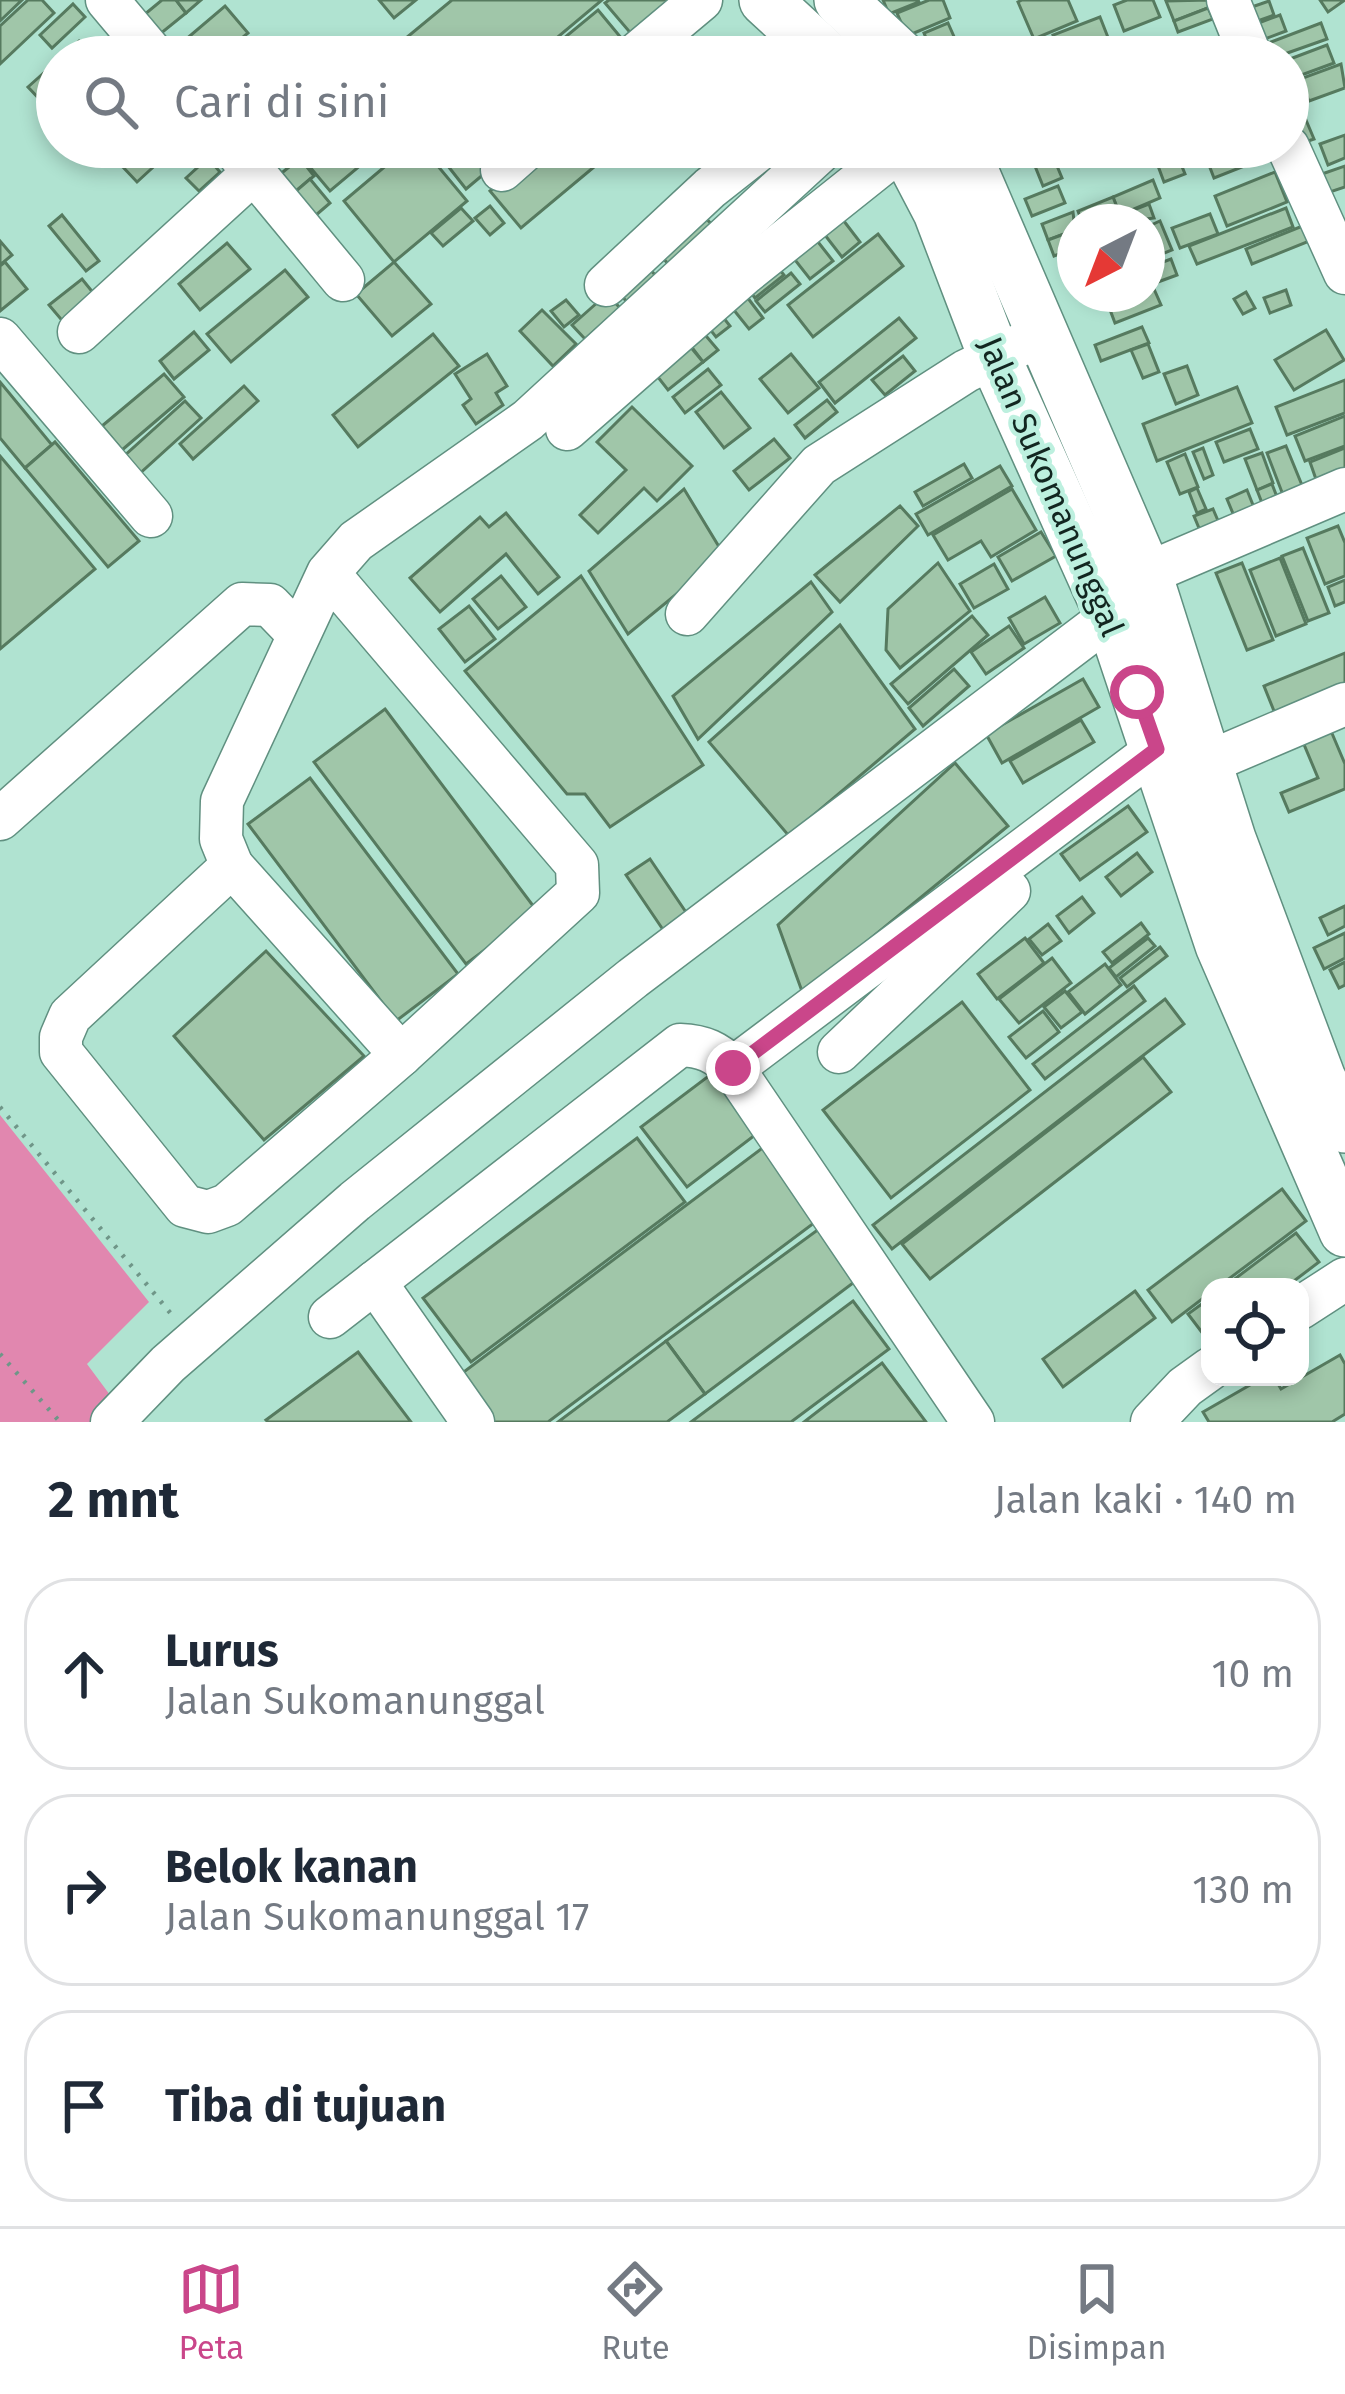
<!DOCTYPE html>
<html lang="id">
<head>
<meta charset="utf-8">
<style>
	:root { --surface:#fff; --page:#f2f2f3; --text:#1f2937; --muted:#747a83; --line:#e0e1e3; --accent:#ca468a }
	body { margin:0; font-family:"Fira Sans",sans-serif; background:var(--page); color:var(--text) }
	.controls { position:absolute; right:36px; bottom:36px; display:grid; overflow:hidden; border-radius:24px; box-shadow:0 6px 18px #0003 }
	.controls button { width:108px; height:108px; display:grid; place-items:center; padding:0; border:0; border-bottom:3px solid var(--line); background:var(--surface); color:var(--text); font:60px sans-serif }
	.compass { position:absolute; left:1057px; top:204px; width:108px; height:108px; border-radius:50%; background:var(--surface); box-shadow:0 6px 18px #0003; rotate:222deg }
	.stop { position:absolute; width:36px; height:36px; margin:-27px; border:9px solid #ca468a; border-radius:50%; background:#fff }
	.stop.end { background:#ca468a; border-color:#fff; box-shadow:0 3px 12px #0008 }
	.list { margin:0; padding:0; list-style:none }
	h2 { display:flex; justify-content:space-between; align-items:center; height:156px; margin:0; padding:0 48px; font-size:51px }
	h2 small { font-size:39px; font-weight:400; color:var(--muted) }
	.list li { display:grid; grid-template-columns:78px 1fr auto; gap:36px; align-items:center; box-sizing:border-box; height:192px; margin:0 24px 24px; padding:0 24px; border:3px solid var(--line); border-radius:48px }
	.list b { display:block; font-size:45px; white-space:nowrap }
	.list p { margin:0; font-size:39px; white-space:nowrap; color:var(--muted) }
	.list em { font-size:39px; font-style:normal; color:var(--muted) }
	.icon { flex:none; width:66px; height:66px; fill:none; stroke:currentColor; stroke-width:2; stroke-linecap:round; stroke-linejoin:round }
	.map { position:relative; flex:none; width:1345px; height:1422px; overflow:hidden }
	.search { position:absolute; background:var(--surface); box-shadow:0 6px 18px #0003; left:36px; right:36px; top:36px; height:132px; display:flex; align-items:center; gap:30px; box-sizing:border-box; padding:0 42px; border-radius:66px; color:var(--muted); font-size:45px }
	.sheet { height:804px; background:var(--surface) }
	nav { display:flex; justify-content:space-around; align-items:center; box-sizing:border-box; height:168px; border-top:3px solid var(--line); background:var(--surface); font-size:33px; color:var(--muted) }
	nav a { display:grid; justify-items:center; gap:6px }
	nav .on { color:var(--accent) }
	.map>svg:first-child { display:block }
	.green { fill:#e187af }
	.building { fill:#a0c6a9; stroke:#567a5f; stroke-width:3 }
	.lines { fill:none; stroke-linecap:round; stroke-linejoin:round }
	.minor-casing { stroke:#609080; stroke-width:45 }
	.major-casing { stroke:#609080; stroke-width:54 }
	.path { stroke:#6f9688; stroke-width:4.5; stroke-dasharray:3 9; stroke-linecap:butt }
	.minor { stroke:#fff; stroke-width:42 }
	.major { stroke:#fff; stroke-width:51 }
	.route { stroke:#ca468a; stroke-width:15 }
	.labels { text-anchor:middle; stroke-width:9; stroke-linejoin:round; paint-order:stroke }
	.street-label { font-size:33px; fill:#122620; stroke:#bdf0df }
</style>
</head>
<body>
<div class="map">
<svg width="1345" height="1422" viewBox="0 0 1345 1422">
	<rect width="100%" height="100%" fill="#b0e3d1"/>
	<polygon class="green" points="0,1115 149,1302 87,1364 130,1422 0,1422"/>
	<g class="building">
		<polygon points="0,0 22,0 0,21"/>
		<polygon points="28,0 42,0 54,13 0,64 0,26"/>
		<polygon points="162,0 176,0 186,13 149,43 133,24"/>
		<polygon points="176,0 201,0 186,13"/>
		<polygon points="379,0 416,0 394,18"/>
		<polygon points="452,0 602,0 534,57 383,57"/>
		<polygon points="609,0 691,0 639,43 605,3"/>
		<polygon points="883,0 918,0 919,2 889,14"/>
		<polygon points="929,0 943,0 950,18 907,36 897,13"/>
		<polygon points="1022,0 1068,0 1077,21 1034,39 1018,2"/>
		<polygon points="1127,0 1153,0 1160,17 1124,31 1114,5"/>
		<polygon points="1210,0 1213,6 1174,21 1166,1"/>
		<polygon points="1320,0 1345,0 1328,12"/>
		<polygon points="1269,1 1274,15 1252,23 1246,9"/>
		<polygon points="73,4 85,17 52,48 40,35"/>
		<polygon points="225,6 248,33 219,57 187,57 178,46"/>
		<polygon points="1208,8 1213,19 1178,32 1174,21"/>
		<polygon points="598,10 632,51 625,57 541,57"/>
		<polygon points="1280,15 1286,31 1254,43 1248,27"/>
		<polygon points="1100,17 1109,40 1062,57 1053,35"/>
		<polygon points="948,23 963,57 934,57 924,33"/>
		<polygon points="1321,23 1327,39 1276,57 1271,42"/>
		<polygon points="1115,40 1122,57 1082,57 1081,53"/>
		<polygon points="79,41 94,57 61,57"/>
		<polygon points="725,43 737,57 709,57"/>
		<polygon points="1327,45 1334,63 1296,77 1290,59"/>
		<polygon points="57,61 57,91 43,103 28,87"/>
		<polygon points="1341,64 1345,88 1309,101 1300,79"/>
		<polygon points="1294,79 1306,112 1288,119 1288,81"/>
		<polygon points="1306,120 1314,139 1299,144 1292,125"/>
		<polygon points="1345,135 1345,158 1328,165 1320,144"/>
		<polygon points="122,147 142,147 122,166 113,156"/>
		<polygon points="142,147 175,147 137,182 122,166"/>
		<polygon points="320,147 378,147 380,149 330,191 304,160"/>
		<polygon points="408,147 422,147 467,201 394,262 344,201"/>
		<polygon points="433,147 516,147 466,189"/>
		<polygon points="543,147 578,147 594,167 521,228 490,191"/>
		<polygon points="1001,147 1040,147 1006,160"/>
		<polygon points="1151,147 1174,147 1185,174 1164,182"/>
		<polygon points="1255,147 1261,147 1265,158 1214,178 1209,165"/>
		<polygon points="1050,149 1062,178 1043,186 1031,156"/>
		<polygon points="208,158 220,172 199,191 186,178"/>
		<polygon points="300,158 314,176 282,203 267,185"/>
		<polygon points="1345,166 1345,187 1330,192 1322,174"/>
		<polygon points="1275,172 1287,202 1227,226 1215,196"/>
		<polygon points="310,179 330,203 302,227 282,203"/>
		<polygon points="1153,180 1160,198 1120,215 1113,197"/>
		<polygon points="1058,186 1065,203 1032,216 1025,199"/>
		<polygon points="1113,197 1120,215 1098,222 1082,222 1078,211"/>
		<polygon points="1149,204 1154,218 1122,222 1120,215"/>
		<polygon points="490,206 504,223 490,235 475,218"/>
		<polygon points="461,208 473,221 443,246 431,233"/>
		<polygon points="1286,208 1293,227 1197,264 1189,246"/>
		<polygon points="1073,212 1075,230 1048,240 1042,224"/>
		<polygon points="701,213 715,228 673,269 659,254"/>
		<polygon points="1210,214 1218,234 1180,248 1172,228"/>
		<polygon points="62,215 99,261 86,271 49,226"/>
		<polygon points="840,216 860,242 842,257 821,230"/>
		<polygon points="1160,221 1172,250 1147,260 1147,227"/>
		<polygon points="1305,225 1312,240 1252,264 1246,249"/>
		<polygon points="1075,230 1075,248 1054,256 1048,240"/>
		<polygon points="811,233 833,261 810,279 788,251"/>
		<polygon points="878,234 903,266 813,337 788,305"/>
		<polygon points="0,241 12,255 0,265"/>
		<polygon points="227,243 250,269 200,310 179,284"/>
		<polygon points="1171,259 1177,275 1147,286 1147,268"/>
		<polygon points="5,262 27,289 0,311 0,266"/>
		<polygon points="394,262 431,304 392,336 356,294"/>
		<polygon points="644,263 657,277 629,304 616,290"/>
		<polygon points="775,264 784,275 755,298 746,286"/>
		<polygon points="285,270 308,297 231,362 207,334"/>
		<polygon points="791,273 800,284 765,312 756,301"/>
		<polygon points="82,279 103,305 71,331 49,305"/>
		<polygon points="1154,289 1161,305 1115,323 1109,307"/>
		<polygon points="1286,290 1291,305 1270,313 1264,298"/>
		<polygon points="1246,292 1255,308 1243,314 1234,299"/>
		<polygon points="744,293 763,318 749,329 729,304"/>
		<polygon points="607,294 620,308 585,339 572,325"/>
		<polygon points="566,300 579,315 564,327 551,311"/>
		<polygon points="542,310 576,344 553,366 520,331"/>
		<polygon points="719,312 730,326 716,337 705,323"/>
		<polygon points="899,318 916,338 835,403 819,382"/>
		<polygon points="1142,327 1149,343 1101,361 1095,345"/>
		<polygon points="701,330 718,350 703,362 687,341"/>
		<polygon points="1326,330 1344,360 1294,390 1275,360"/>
		<polygon points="194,332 209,350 174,379 160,361"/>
		<polygon points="433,334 459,366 358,447 333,415"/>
		<polygon points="684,339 703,362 668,390 650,367"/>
		<polygon points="1148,344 1159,372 1143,378 1131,350"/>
		<polygon points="487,354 507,386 496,393 503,405 476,424 463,405 471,399 455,374"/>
		<polygon points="791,354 819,388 788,413 760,379"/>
		<polygon points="903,356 915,371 885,395 872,380"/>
		<polygon points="1187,366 1198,395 1176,404 1164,374"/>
		<polygon points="708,369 721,385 685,413 673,397"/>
		<polygon points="164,374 184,397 122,450 102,426"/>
		<polygon points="1345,380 1345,413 1287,435 1276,407"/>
		<polygon points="0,382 52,445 25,468 0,438"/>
		<polygon points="244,386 258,401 193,459 180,444"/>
		<polygon points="1237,387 1252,423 1157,461 1143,424"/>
		<polygon points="721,392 750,428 724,448 696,412"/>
		<polygon points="827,400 837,412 805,438 795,425"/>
		<polygon points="185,401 201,418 127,485 112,467"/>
		<polygon points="632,407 692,466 657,501 644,488 598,533 580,515 626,470 597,442"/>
		<polygon points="1345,416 1345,446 1305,461 1295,436"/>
		<polygon points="1250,429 1258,449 1224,462 1216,442"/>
		<polygon points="774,439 790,458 749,490 734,471"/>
		<polygon points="55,442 139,541 108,567 25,468"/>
		<polygon points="1286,446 1308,500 1288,508 1267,453"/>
		<polygon points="1203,448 1213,475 1204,479 1193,452"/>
		<polygon points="1345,448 1345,475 1318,485 1310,462"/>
		<polygon points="1262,453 1273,483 1257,490 1245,459"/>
		<polygon points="1185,454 1198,487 1180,494 1167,462"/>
		<polygon points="0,456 95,569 0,649"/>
		<polygon points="964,464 972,478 923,506 915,492"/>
		<polygon points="1000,466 1012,486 928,535 916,514"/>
		<polygon points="1272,484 1282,510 1267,516 1257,490"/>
		<polygon points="1197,488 1206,509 1197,513 1189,492"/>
		<polygon points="684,489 724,555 628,634 589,571"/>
		<polygon points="1012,489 1036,530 991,557 981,541 948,560 933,535"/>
		<polygon points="1247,490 1259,520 1239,528 1227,499"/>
		<polygon points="900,506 918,526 840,602 815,575"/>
		<polygon points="1213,509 1225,537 1206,545 1194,516"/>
		<polygon points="506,513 559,577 538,594 506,554 440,612 410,578 480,517 489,527"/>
		<polygon points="1338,526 1345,543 1345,576 1325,584 1307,538"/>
		<polygon points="1041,532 1056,556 1012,581 998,557"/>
		<polygon points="1303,548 1329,613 1308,621 1282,556"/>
		<polygon points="1280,558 1306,624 1276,636 1250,570"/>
		<polygon points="938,563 970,611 900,668 886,650 888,609"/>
		<polygon points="1242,563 1273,640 1247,650 1216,573"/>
		<polygon points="994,564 1008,589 974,608 960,584"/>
		<polygon points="501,576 526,607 498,629 473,599"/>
		<polygon points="581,576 703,765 610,827 585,794 567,794 465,671"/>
		<polygon points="1345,580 1345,602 1335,606 1328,587"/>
		<polygon points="811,582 832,612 698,739 673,696"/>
		<polygon points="1045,597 1060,623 1024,644 1009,618"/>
		<polygon points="469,606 495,639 465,662 439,629"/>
		<polygon points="972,616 988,635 908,704 891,684"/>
		<polygon points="840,625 915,729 789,836 709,742"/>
		<polygon points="1009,626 1024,648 986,674 971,652"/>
		<polygon points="1345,653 1345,694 1278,721 1264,686"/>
		<polygon points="954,669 969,686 923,726 909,708"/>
		<polygon points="1083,679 1099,707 1002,763 986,734"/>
		<polygon points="385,709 537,911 466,964 314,762"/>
		<polygon points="1081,720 1094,742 1023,783 1010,761"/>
		<polygon points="1331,731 1345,764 1345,789 1289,812 1281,793 1318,778 1303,742"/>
		<polygon points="955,763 1008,826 803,994 778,925"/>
		<polygon points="310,778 458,974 396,1021 248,824"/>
		<polygon points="1128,806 1147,832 1080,880 1061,854"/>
		<polygon points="1137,853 1152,872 1121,896 1106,877"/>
		<polygon points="650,859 694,924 670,940 626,875"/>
		<polygon points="1082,897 1094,913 1069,933 1057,916"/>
		<polygon points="1345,906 1345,926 1328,935 1320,918"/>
		<polygon points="1141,923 1149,934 1112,963 1103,952"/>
		<polygon points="1048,924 1061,941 1042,955 1029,939"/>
		<polygon points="1345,933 1345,958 1324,969 1314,948"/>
		<polygon points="1025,938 1044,963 997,999 978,974"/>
		<polygon points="1148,938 1155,946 1116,977 1109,968"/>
		<polygon points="1160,947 1167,956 1127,987 1120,978"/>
		<polygon points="266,951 364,1056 264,1140 174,1036"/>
		<polygon points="1052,958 1071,983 1019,1023 999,999"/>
		<polygon points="1345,962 1345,985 1339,988 1330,970"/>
		<polygon points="1105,964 1121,985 1085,1014 1068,992"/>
		<polygon points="1134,986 1145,1001 1045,1079 1033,1064"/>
		<polygon points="1065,991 1082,1012 1061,1028 1044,1007"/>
		<polygon points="1165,999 1184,1024 892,1249 873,1225"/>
		<polygon points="962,1002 1030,1090 891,1198 823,1110"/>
		<polygon points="1043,1011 1059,1032 1026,1058 1009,1037"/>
		<polygon points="1143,1057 1171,1092 930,1279 902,1244"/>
		<polygon points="714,1072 759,1132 687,1187 641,1127"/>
		<polygon points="637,1138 685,1202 471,1362 423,1298"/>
		<polygon points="772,1141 826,1214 548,1422 478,1422 449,1383"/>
		<polygon points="1282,1189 1306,1221 1218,1287 1210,1287 1210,1293 1172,1322 1148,1290"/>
		<polygon points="823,1226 861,1277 705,1394 666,1341"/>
		<polygon points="1296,1233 1319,1262 1286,1287 1224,1287"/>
		<polygon points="1135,1291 1155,1318 1063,1387 1043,1359"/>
		<polygon points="1210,1298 1210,1343 1188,1314"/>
		<polygon points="853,1301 889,1349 791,1422 691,1422"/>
		<polygon points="666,1341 705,1394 667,1422 558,1422"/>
		<polygon points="358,1352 411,1422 268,1422 266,1420"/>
		<polygon points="1340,1355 1345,1364 1345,1414 1332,1422 1209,1422 1203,1412 1264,1377 1274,1377 1281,1389"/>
		<polygon points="882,1363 926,1422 804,1422 826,1405"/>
	</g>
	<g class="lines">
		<g class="minor-casing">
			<g id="minor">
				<polyline points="107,0 155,57"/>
				<polyline points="1228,0 1251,57"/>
				<polyline points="633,57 701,0"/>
				<polyline points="233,147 343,280"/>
				<polyline points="1288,147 1345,273"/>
				<polyline points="502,170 528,147"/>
				<polyline points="606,285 710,188 762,147"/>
				<polyline points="79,332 254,172"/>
				<polyline points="0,339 151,516"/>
				<polyline points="567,429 745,273 903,147"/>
				<polyline points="328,573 577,865 578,893 401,1055 227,1205 208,1212 185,1206 61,1052 61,1037 70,1016 232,866 221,839 222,801 328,573 356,541 528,420 825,147"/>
				<polyline points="1146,574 1345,489"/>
				<polyline points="687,614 819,465 966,371 1041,335"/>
				<polyline points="1209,762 1345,704"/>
				<polyline points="0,819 242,604 270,605 297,633"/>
				<polyline points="232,866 401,1055"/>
				<polyline points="839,1052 1009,891"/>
				<polyline points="733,1068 1157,749"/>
				<polyline points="375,1282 473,1422"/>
				<polyline points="1300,1308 1345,1279"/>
				<path d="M330,1317L680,1045C704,1046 716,1052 733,1068L973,1422"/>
				<polyline points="112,1422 168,1364 355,1201 633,978 1111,616"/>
				<polyline points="1152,1422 1185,1387 1210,1369"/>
			</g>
		</g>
		<g class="major-casing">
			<g id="major">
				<polyline points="765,0 827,57"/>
				<polyline points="840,0 901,57"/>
				<polyline points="905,147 939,212 994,356 1111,616 1221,945 1345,1231"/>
				<polyline points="962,147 1146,574 1230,839 1320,1079 1345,1127"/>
			</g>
		</g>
		<g class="path">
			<polyline points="0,1107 172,1315"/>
			<polyline points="0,1354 60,1422"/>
		</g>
		<use href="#minor" class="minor"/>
		<use href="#major" class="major"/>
	</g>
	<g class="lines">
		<polyline class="route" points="733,1068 1157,749 1137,692"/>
	</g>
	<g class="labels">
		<g class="street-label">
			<text transform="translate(1052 486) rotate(67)" y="12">Jalan Sukomanunggal</text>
		</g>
	</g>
</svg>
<div class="controls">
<button><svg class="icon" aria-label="locate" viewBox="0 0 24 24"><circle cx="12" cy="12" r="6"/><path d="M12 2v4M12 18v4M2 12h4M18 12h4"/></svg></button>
</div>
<svg class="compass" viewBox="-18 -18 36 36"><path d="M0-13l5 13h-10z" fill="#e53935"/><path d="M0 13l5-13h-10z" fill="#747a83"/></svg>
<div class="stop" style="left:1137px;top:692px"></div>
<div class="stop end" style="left:733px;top:1068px"></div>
<div class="search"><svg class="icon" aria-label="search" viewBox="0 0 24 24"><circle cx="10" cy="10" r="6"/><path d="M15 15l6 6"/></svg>Cari di sini</div>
</div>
<section class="sheet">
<h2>2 mnt<small>Jalan kaki · 140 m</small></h2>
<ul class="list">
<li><svg class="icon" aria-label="ahead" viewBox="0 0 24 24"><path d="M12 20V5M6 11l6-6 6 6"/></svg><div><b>Lurus</b><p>Jalan Sukomanunggal</p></div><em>10 m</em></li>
<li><svg class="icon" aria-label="right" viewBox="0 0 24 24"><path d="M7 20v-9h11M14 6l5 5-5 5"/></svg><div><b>Belok kanan</b><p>Jalan Sukomanunggal 17</p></div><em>130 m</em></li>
<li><svg class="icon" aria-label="arrive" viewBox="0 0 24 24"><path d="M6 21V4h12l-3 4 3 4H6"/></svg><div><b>Tiba di tujuan</b></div></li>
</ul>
</section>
<nav>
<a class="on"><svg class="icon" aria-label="map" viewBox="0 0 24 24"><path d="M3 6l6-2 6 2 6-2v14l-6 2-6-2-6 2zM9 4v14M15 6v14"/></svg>Peta</a>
<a><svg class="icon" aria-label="directions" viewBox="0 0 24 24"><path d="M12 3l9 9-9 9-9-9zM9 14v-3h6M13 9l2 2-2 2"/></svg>Rute</a>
<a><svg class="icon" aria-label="saved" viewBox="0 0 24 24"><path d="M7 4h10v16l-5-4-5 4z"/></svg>Disimpan</a>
</nav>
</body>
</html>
